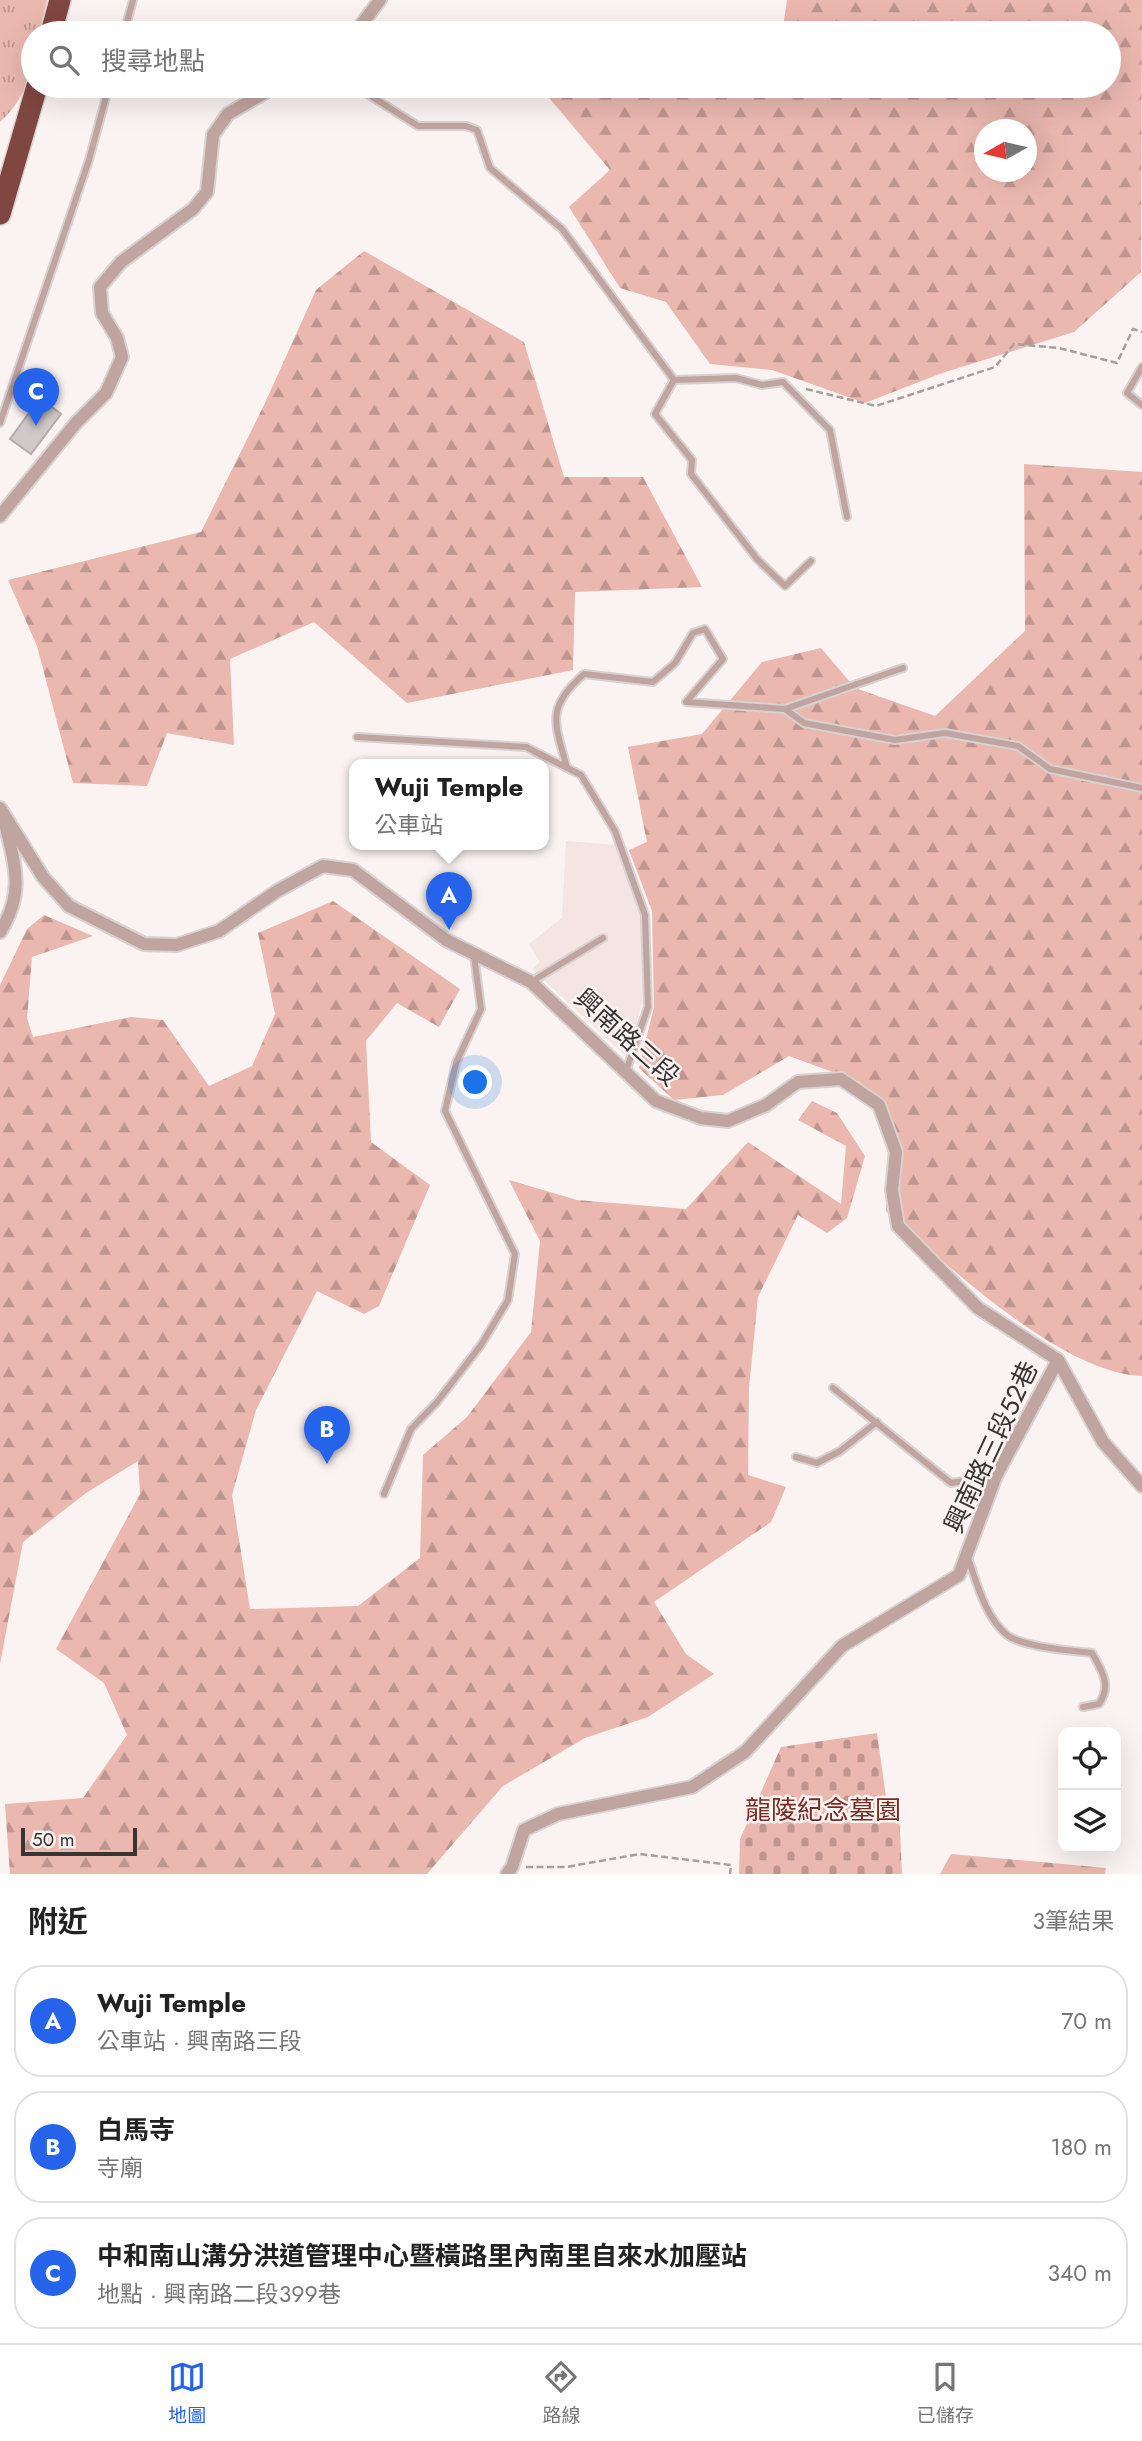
<!DOCTYPE html>
<html lang="zh-TW">
<head>
<meta charset="utf-8">
<style>
	:root { --surface:#fff; --page:#f2f2f2; --text:#222; --muted:#767676; --line:#e0e0e0; --accent:#2563eb }
	body { margin:0; font-family:Jost,"Noto Sans TC",sans-serif; background:var(--page); color:var(--text) }
	.controls { position:absolute; right:21px; bottom:21px; display:grid; overflow:hidden; border-radius:14px; box-shadow:0 7px 28px #0002 }
	.controls button { width:63px; height:63px; display:grid; place-items:center; padding:0; border:0; border-bottom:2px solid var(--line); background:var(--surface); color:var(--text); font:35px sans-serif }
	.compass { position:absolute; left:974px; top:119px; width:63px; height:63px; border-radius:50%; background:var(--surface); box-shadow:0 7px 28px #0002; rotate:262deg }
	.scale { position:absolute; left:21px; bottom:18px; width:116px; box-sizing:border-box; padding-left:7px; border:4px solid #383635; border-top:0; font-size:19px; line-height:24px; white-space:nowrap; color:#383635; -webkit-text-stroke:5px #faf3f2; paint-order:stroke }
	.you { position:absolute; left:476px; top:1083px; width:24px; height:24px; margin:-18px; border:5px solid #fff; border-radius:50%; background:#1a73e8; box-shadow:0 0 0 10px #1a73e833 }
	.badge { display:grid; place-items:center; width:46px; height:46px; border-radius:50%; background:var(--accent); color:#fff; font-size:23px; font-weight:700 }
	.pin { position:absolute; translate:-50% -58px; filter:drop-shadow(0 2px 4px #0008) }
	.pin::after { content:''; position:absolute; top:37px; width:24px; height:21px; background:inherit; clip-path:polygon(0 0,100% 0,50% 100%) }
	.popup { position:absolute; left:349px; top:759px; width:200px; height:91px; box-sizing:border-box; display:grid; place-content:center; border-radius:14px; background:var(--surface); filter:drop-shadow(0 2px 5px #0005); font-size:23px; white-space:nowrap; color:var(--muted) }
	.popup b { font-size:26px; color:var(--text) }
	.popup::after { content:''; position:absolute; left:50%; top:100%; margin-left:-14px; border:14px solid transparent; border-top-color:var(--surface) }
	.list { margin:0; padding:0; list-style:none }
	h2 { display:flex; justify-content:space-between; align-items:center; height:91px; margin:0; padding:0 28px; font-size:30px }
	h2 small { font-size:23px; font-weight:400; color:var(--muted) }
	.list li { display:grid; grid-template-columns:46px 1fr auto; gap:21px; align-items:center; box-sizing:border-box; height:112px; margin:0 14px 14px; padding:0 14px; border:2px solid var(--line); border-radius:28px }
	.list b { display:block; font-size:26px; white-space:nowrap }
	.list p { margin:0; font-size:23px; white-space:nowrap; color:var(--muted) }
	.list em { font-size:23px; font-style:normal; color:var(--muted) }
	.icon { flex:none; width:38px; height:38px; fill:none; stroke:currentColor; stroke-width:2; stroke-linecap:round; stroke-linejoin:round }
	.map { position:relative; flex:none; width:1142px; height:1874px; overflow:hidden }
	.search { position:absolute; background:var(--surface); box-shadow:0 7px 28px #0002; left:21px; right:21px; top:21px; height:77px; display:flex; align-items:center; gap:18px; box-sizing:border-box; padding:0 24px; border-radius:38px; color:var(--muted); font-size:26px }
	.sheet { height:469px; background:var(--surface) }
	nav { display:flex; justify-content:space-around; align-items:center; box-sizing:border-box; height:98px; border-top:2px solid var(--line); background:var(--surface); font-size:19px; color:var(--muted) }
	nav a { display:grid; justify-items:center; gap:4px }
	nav .on { color:var(--accent) }
	.map>svg:first-child { display:block }
	.built { fill:#f4e4e2 }
	.grass { fill:url(#grass-tufts) }
	.forest { fill:url(#forest-firs); fill-rule:evenodd }
	.cemetery { fill:url(#cemetery-stones) }
	.building { fill:#d0c9c8; stroke:#b2abaa; stroke-width:2 }
	.lines { fill:none; stroke-linecap:round; stroke-linejoin:round }
	.lane-casing { stroke:#d7d1d0; stroke-width:10 }
	.street-casing { stroke:#d7d1d0; stroke-width:16 }
	.highway-casing { stroke:#d7d1d0; stroke-width:24 }
	.path { stroke:#a5a09f; stroke-width:2.5; stroke-dasharray:7 3.5; stroke-linecap:butt }
	.lane { stroke:#c0a49f; stroke-width:6 }
	.street { stroke:#c0a49f; stroke-width:12 }
	.highway { stroke:#7f473f; stroke-width:21 }
	.labels { text-anchor:middle; stroke-width:5; stroke-linejoin:round; paint-order:stroke }
	.street-label { font-size:26px; fill:#383635; stroke:#faf3f2 }
	.park-label { font-size:26px; fill:#782c24; stroke:#faf3f2 }
</style>
</head>
<body>
<div class="map">
<svg width="1142" height="1874" viewBox="0 0 1142 1874">
	<defs>
		<pattern id="grass-tufts" width="24" height="20" patternUnits="userSpaceOnUse" patternTransform="scale(1.75)"><rect width="24" height="20" fill="#eab8af"/><path d="M3 7l-1-3M5 7V3M7 7l1-3M15 17l-1-3M17 17v-4M19 17l1-3" fill="none" stroke="#bf968f"/></pattern>
		<pattern id="forest-firs" width="22" height="20" patternUnits="userSpaceOnUse" patternTransform="scale(1.75)"><rect width="22" height="20" fill="#eab8af"/><path d="M5 1l3.5 6h-7zM16 11l3.5 6h-7z" fill="#bf968f"/></pattern>
		<pattern id="cemetery-stones" width="16" height="16" patternUnits="userSpaceOnUse" patternTransform="scale(1.75)"><rect width="16" height="16" fill="#eab8af"/><path d="M2 7V4a2 2 0 0 1 4 0v3zM10 15v-3a2 2 0 0 1 4 0v3z" fill="#bf968f"/></pattern>
	</defs>
	<rect width="100%" height="100%" fill="#faf3f2"/>
	<polygon class="built" points="566,841 616,845 641,916 642,1003 627,1057 532,969 540,962 529,944 562,918"/>
	<path class="grass" d="M0,0H47L39,33H33C33,69 28,97 0,122Z"/>
	<g class="forest">
		<path d="M787,0H1142L1141,272L1074,332L942,373L865,403L772,370L710,364L666,302L620,288L569,207L610,170L539,86H1109V33H782ZM984,130H1026V172H984Z"/>
		<polygon points="364,251 524,342 564,477 643,477 702,587 575,592 573,670 407,703 314,622 230,659 234,745 167,733 147,786 73,783 37,646 8,580 201,532 265,403 316,290"/>
		<path d="M1024,464L1142,472V1376C1061,1373 946,1264 886,1211L888,1143L860,1082L789,1056L723,1095L674,1100L639,1068L654,1007L652,911L629,850L647,842L628,747L702,734L762,662L821,648L855,688L935,716L1025,631Z"/>
		<polygon points="333,901 460,989 439,1027 397,1003 366,1041 371,1142 430,1185 379,1306 364,1314 317,1291 256,1410 232,1495 250,1609 358,1606 420,1558 423,1455 467,1417 531,1332 540,1241 509,1180 577,1200 686,1209 748,1142 841,1204 846,1146 798,1120 812,1101 837,1113 865,1156 847,1218 827,1233 798,1215 758,1297 749,1388 748,1475 786,1487 771,1522 654,1602 686,1654 714,1674 648,1717 585,1738 503,1786 427,1874 10,1874 5,1804 83,1798 127,1735 104,1683 56,1649 140,1494 138,1461 86,1493 23,1542 0,1664 0,985 27,929 44,915 93,936 32,957 27,1018 33,1037 131,1017 163,1020 209,1086 252,1066 275,1014 258,933"/>
		<polygon points="951,1854 1106,1868 1105,1874 940,1874"/>
	</g>
	<polygon class="cemetery" points="877,1733 887,1804 899,1808 902,1874 739,1874 740,1839 781,1747"/>
	<polygon class="building" points="40,398 61,414 31,454 10,439"/>
	<g class="lines">
		<g class="lane-casing">
			<g id="lane">
				<polyline points="124,33 133,0"/>
				<polyline points="355,86 418,126 466,126 477,130 490,168 562,229 674,380"/>
				<polyline points="1142,367 1127,393 1142,405"/>
				<polyline points="0,423 89,160 109,86"/>
				<polyline points="811,561 785,586 757,559 691,474 692,460 655,414 674,380 736,378 762,385 783,382 830,430 847,517"/>
				<polyline points="785,709 804,723 895,740 945,733 1018,746 1050,769 1142,788"/>
				<polyline points="357,737 526,747 581,775 615,831 645,915 648,1007 626,1071"/>
				<path d="M567,768C555,723 545,708 584,674L653,682L675,663L693,633L705,629L723,659L686,702L785,709L903,668"/>
				<polyline points="531,982 603,938"/>
				<polyline points="833,1388 951,1483 995,1476"/>
				<polyline points="796,1457 817,1463 840,1451 877,1422"/>
				<polyline points="384,1494 411,1429 437,1402 481,1345 508,1300 515,1254 445,1111 456,1063 481,1009 474,956"/>
				<path d="M968,1558C977,1583 985,1617 1007,1635C1022,1647 1072,1651 1092,1653C1102,1671 1112,1685 1099,1704L1083,1707"/>
			</g>
		</g>
		<g class="street-casing">
			<g id="street">
				<polyline points="355,33 380,0"/>
				<polyline points="0,516 76,423 106,393 122,357 117,338 102,313 100,287 121,262 193,209 207,192 213,135 228,114 276,86"/>
				<polyline points="0,808 43,877 69,906 144,944 177,945 219,931 277,891 323,866 353,870 446,940 531,982 656,1101 701,1118 728,1121 766,1105 798,1082 841,1079 879,1105 896,1152 892,1190 898,1226 978,1308 1058,1360 1103,1442 1142,1486"/>
				<path d="M0,932C25,892 15,866 5,823"/>
				<polyline points="507,1874 512,1867 524,1830 558,1814 692,1787 745,1752 842,1646 959,1575 996,1476 1058,1360"/>
			</g>
		</g>
		<g class="highway-casing">
			<g id="highway">
				<polyline points="51,33 60,0"/>
				<polyline points="0,214 37,86"/>
			</g>
		</g>
		<g class="path">
			<polyline points="806,389 876,406 995,367 1014,344 1059,348 1117,363 1133,329 1142,332"/>
			<polyline points="526,1867 566,1867 640,1854 731,1865 730,1874"/>
		</g>
		<use href="#lane" class="lane"/>
		<use href="#street" class="street"/>
		<use href="#highway" class="highway"/>
	</g>
	<g class="labels">
		<g class="street-label">
			<text transform="translate(627 1037) rotate(42)" y="9">興南路三段</text>
			<text transform="translate(991 1447) rotate(-65)" y="9">興南路三段52巷</text>
		</g>
		<g class="park-label">
			<text x="823" y="1819">龍陵紀念墓園</text>
		</g>
	</g>
</svg>
<div class="controls">
<button><svg class="icon" aria-label="locate" viewBox="0 0 24 24"><circle cx="12" cy="12" r="6"/><path d="M12 2v4M12 18v4M2 12h4M18 12h4"/></svg></button>
<button><svg class="icon" aria-label="layers" viewBox="0 0 24 24"><path d="M12 4l9 5-9 5-9-5zM3 14l9 5 9-5"/></svg></button>
</div>
<svg class="compass" viewBox="-18 -18 36 36"><path d="M0-13l5 13h-10z" fill="#e53935"/><path d="M0 13l5-13h-10z" fill="#767676"/></svg>
<div class="scale">50 m</div>
<div class="you"></div>
<div class="pin badge" style="left:449px;top:930px">A</div>
<div class="popup"><b>Wuji Temple</b>公車站</div>
<div class="pin badge" style="left:327px;top:1464px">B</div>
<div class="pin badge" style="left:36px;top:426px">C</div>
<div class="search"><svg class="icon" aria-label="search" viewBox="0 0 24 24"><circle cx="10" cy="10" r="6"/><path d="M15 15l6 6"/></svg>搜尋地點</div>
</div>
<section class="sheet">
<h2>附近<small>3筆結果</small></h2>
<ul class="list">
<li><span class="badge">A</span><div><b>Wuji Temple</b><p>公車站 · 興南路三段</p></div><em>70 m</em></li>
<li><span class="badge">B</span><div><b>白馬寺</b><p>寺廟</p></div><em>180 m</em></li>
<li><span class="badge">C</span><div><b>中和南山溝分洪道管理中心暨橫路里內南里自來水加壓站</b><p>地點 · 興南路二段399巷</p></div><em>340 m</em></li>
</ul>
</section>
<nav>
<a class="on"><svg class="icon" aria-label="map" viewBox="0 0 24 24"><path d="M3 6l6-2 6 2 6-2v14l-6 2-6-2-6 2zM9 4v14M15 6v14"/></svg>地圖</a>
<a><svg class="icon" aria-label="directions" viewBox="0 0 24 24"><path d="M12 3l9 9-9 9-9-9zM9 14v-3h6M13 9l2 2-2 2"/></svg>路線</a>
<a><svg class="icon" aria-label="saved" viewBox="0 0 24 24"><path d="M7 4h10v16l-5-4-5 4z"/></svg>已儲存</a>
</nav>
</body>
</html>
